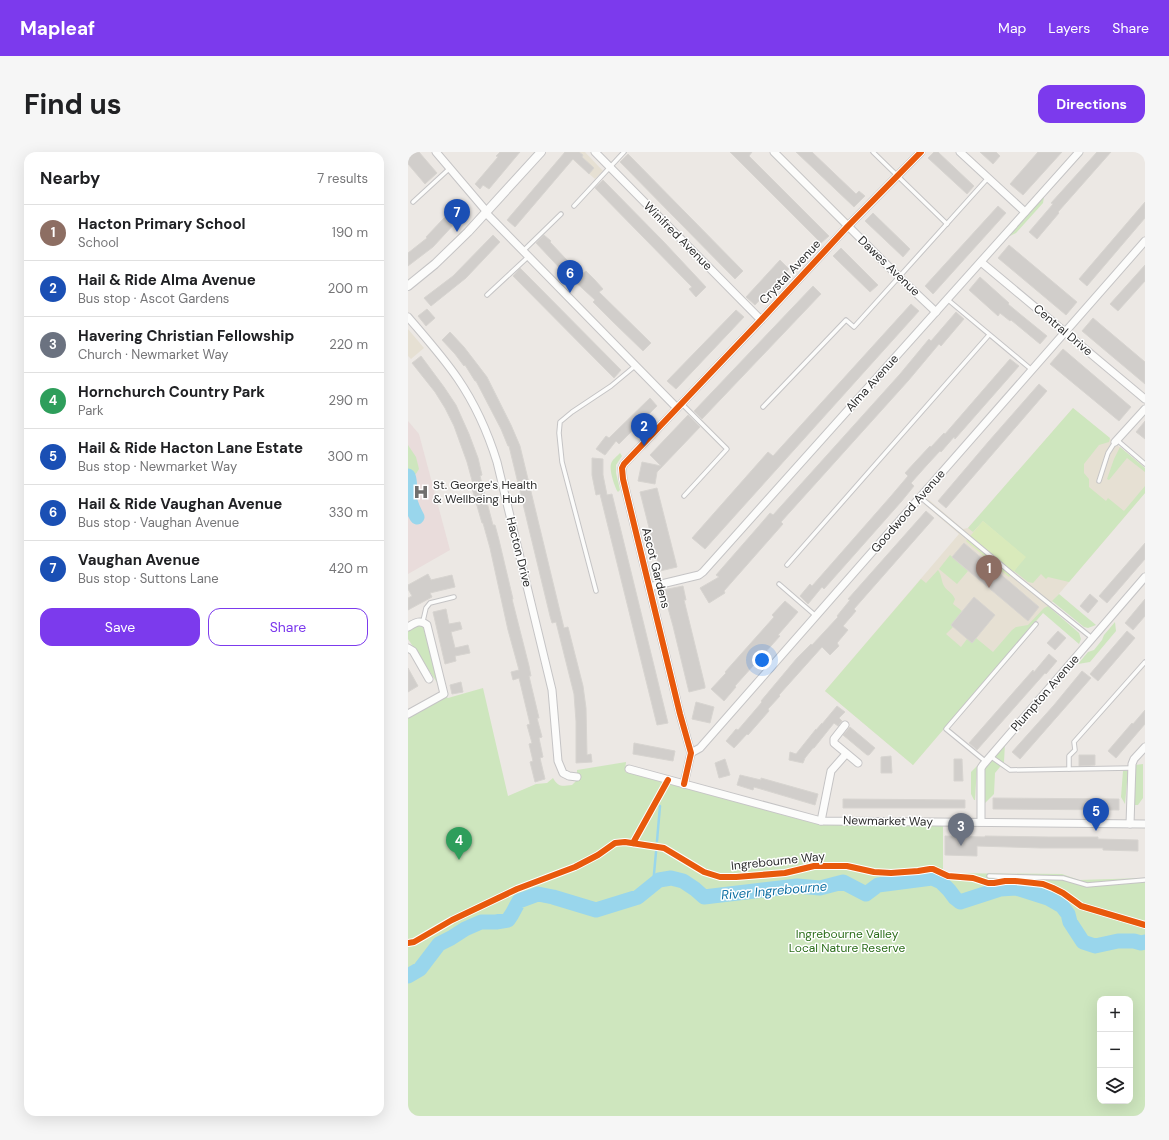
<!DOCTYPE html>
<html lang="en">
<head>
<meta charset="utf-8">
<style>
	:root { --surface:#fff; --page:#f6f6f6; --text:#202124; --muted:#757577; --line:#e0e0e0; --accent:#7c3aed }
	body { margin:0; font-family:"DM Sans",sans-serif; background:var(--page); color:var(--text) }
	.controls { position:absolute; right:12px; bottom:12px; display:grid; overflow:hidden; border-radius:8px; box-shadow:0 4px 16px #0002 }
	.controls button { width:36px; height:36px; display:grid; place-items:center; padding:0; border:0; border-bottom:1px solid var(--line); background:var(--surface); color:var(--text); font:20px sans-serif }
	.you { position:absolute; left:354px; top:508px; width:14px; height:14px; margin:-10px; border:3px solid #fff; border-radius:50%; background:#1a73e8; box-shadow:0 0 0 6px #1a73e833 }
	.badge { display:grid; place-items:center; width:26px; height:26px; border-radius:50%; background:var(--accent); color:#fff; font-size:13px; font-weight:700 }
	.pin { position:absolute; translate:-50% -33px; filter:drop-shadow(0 1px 2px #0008) }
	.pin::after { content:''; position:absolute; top:21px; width:14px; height:12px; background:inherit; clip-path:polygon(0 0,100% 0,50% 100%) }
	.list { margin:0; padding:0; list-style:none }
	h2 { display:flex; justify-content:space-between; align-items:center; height:52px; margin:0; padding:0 16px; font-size:17px }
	h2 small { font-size:13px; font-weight:400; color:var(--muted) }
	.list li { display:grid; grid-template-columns:26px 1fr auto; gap:12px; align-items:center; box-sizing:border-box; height:56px; padding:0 16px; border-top:1px solid var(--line) }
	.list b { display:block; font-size:15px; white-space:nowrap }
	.list p { margin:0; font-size:13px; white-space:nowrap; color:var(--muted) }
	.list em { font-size:13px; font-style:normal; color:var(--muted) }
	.actions { display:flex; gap:8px; padding:12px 16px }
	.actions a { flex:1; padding:9px 0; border:1px solid var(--accent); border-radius:12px; text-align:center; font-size:14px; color:var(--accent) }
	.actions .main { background:var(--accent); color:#fff }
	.icon { flex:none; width:22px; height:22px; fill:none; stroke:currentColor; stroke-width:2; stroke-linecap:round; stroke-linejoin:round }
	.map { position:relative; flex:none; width:737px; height:964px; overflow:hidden; border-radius:12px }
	header { display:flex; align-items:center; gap:24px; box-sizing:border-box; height:56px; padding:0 20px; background:var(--accent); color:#fff }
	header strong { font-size:19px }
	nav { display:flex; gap:22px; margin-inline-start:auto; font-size:14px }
	.intro { display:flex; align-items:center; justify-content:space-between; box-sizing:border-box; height:96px; padding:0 24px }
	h1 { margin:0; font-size:28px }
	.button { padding:10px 18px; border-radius:12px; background:var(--accent); color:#fff; font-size:14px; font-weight:700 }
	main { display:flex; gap:24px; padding:0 24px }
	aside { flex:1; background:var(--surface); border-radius:12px; box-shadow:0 4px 16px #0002 }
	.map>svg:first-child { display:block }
	.education { fill:#e6e0d3 }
	.medical { fill:#e9dcdb }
	.green { fill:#cee6be; fill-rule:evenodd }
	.pitch { fill:#d9eabb }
	.water { fill:#99d6ec }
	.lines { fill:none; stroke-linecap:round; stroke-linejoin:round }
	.stream { stroke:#99d6ec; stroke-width:2.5 }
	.river { stroke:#99d6ec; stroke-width:15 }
	.building { fill:#d1cecb; stroke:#d7d4d0 }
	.service-casing { stroke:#c5c4c5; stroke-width:5.5 }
	.minor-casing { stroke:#c5c4c5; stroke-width:9 }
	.tertiary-casing { stroke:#c5c4c5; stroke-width:10 }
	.service { stroke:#fcfcfb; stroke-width:3.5 }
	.minor { stroke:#fcfcfb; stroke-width:7 }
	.tertiary { stroke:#fcfcfb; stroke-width:8 }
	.cycleway-casing { stroke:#fff; stroke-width:8 }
	.cycleway { stroke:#e8590c; stroke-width:6 }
	.labels { text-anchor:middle; stroke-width:3; stroke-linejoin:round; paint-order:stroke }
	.street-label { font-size:12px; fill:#2e2e2e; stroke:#fff }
	.poi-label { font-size:12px; fill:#2e2e2e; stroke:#fff; text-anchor:start }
	.park-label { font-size:12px; fill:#2c6e1b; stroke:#fff }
	.water-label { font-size:13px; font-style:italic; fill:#0d6fa3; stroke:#fff }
</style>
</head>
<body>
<header>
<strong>Mapleaf</strong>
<nav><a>Map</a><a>Layers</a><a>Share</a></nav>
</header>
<div class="intro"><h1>Find us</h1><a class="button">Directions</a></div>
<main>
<aside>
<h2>Nearby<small>7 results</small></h2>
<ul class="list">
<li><span class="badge" style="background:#8d6e63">1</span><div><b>Hacton Primary School</b><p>School</p></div><em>190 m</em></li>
<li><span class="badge" style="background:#1a4fb4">2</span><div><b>Hail &amp; Ride Alma Avenue</b><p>Bus stop · Ascot Gardens</p></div><em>200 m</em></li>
<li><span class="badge" style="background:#6b7280">3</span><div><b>Havering Christian Fellowship</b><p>Church · Newmarket Way</p></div><em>220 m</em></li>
<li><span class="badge" style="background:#2e9e5b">4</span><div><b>Hornchurch Country Park</b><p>Park</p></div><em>290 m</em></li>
<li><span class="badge" style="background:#1a4fb4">5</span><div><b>Hail &amp; Ride Hacton Lane Estate</b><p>Bus stop · Newmarket Way</p></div><em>300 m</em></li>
<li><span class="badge" style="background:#1a4fb4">6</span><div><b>Hail &amp; Ride Vaughan Avenue</b><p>Bus stop · Vaughan Avenue</p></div><em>330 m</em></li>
<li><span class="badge" style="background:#1a4fb4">7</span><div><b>Vaughan Avenue</b><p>Bus stop · Suttons Lane</p></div><em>420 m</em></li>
</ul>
<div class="actions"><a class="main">Save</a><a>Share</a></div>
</aside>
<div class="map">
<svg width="737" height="964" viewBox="0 0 737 964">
	<rect width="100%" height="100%" fill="#ece8e4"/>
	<g class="education">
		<polygon points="156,0 177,0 195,19 187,27"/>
		<polygon points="0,177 16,196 3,207 0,204"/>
		<polygon points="665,256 737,316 737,341 505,613 417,539 551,382 516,352 520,347 555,377 560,376"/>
	</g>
	<polygon class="medical" points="0,269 11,282 42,398 0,422"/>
	<g class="green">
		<polygon points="635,44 636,45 635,51 608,81 602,84 601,83"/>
		<polygon points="665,256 702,286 701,290 691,293 676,312 676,321 681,327 681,335 698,349 700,346 716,359 737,334 737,341 661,430 640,425 638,427 633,422 625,431 620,430 606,419 617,405 575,369 565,380 560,376"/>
		<path d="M0,293L8,305L11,317C8,322 6,325 0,326Z"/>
		<polygon points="712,295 737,316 737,320 719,306 701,328 699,327 706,307"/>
		<path d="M212,301L214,304L208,313V321L212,338L210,340C207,336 201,318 203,312C204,308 208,305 211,302Z"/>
		<polygon points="542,403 560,419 549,432 531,417"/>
		<path d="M530,418C534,423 533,429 536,434C539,439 544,440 547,447L545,452L554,459L543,473L545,475L538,482L553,495L559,487L564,491L568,486L585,500L604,478L608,475L620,473L636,456L640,454L671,481L673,487L671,492L635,461L505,613L417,539L513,427L518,431Z"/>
		<polygon points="651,442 688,473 680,476 676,475 644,449"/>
		<polygon points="707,470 708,479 682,510 670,512 680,500 686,498 694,488 696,483"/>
		<polygon points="10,473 16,474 30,532 0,487 0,479"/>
		<path d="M75,536L100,644L128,632L139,631L145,626C151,636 154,634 164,633L169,628V618L218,610L217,620L405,671L414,672L535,673V721L654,722L671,728L737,726V964H0V824L9,815L0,820V565L37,544L40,546ZM692,847H722V949H692Z"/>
		<polygon points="597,591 596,610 587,621 586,642 575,653 577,617 578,613"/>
		<polygon points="735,612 735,646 730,653 727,653 727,613"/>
		<polygon points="569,614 567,648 566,648 563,642 563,620"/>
		<polygon points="715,619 720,619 717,652 713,645"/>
	</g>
	<polygon class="pitch" points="575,369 618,405 601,425 558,389"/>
	<polygon class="water" points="43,783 45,788 32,794 21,808 14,819 0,828 0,820 9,815 15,809 27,791 33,787"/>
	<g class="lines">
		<g class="stream">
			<polyline points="249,689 252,654"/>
			<polyline points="245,733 248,700"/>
		</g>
		<g class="river">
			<path d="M0,324C3,332 1,341 2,349C4,355 6,360 9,365"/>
			<polyline points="0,824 12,817 31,792 43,786 57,777 73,770 88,770 100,768 104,762 111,749 130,742 145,745 188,758 230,745 251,728 263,726 275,729 287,737 296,745 389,734 412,736 435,730 458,742 470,733 524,726 533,730 541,738 547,746 552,750 592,737 608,736 640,746 654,754 660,762 662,770 675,790 687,794 710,789 726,789 733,791 737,790"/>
		</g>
	</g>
	<g class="building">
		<polygon points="0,0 11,0 29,21 17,32 0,12"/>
		<polygon points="92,0 112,0 81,37 75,33 72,37 67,32 90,5 88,4"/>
		<polygon points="157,0 171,0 175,3 174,5 186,16 181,22 165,7 107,75 99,68"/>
		<polygon points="322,0 344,0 341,4 421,84 413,91"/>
		<polygon points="388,0 404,0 448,42 451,39 457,44 446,55"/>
		<polygon points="526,0 530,0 566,34 559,42 520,6"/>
		<polygon points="572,0 588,0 592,4 585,12"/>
		<polygon points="630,0 654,0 615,43 602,32"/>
		<polygon points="689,0 703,0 650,60 651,61 629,87 621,80 645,52 643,51"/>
		<polygon points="220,2 335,119 327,127 212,10"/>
		<polygon points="195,28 255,89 298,135 288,145 281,137 284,135 187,36"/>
		<polygon points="53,48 61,56 25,95 0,114 0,101 19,86 18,85"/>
		<polygon points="737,50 737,66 679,134 671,127"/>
		<polygon points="590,54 598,61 525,142 517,134"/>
		<polygon points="465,61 502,97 495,105 457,69"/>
		<polygon points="85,83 92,90 58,126 23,154 16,146 45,124"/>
		<polygon points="136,83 143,89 142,90 173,123 178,119 186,127 195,137 191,140 243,191 235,199 203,168 185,150 187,148 162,125 161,126 128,91"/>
		<polygon points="601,93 669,150 658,163 590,106"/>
		<polygon points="433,96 470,133 462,140 425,104"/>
		<polygon points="372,108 381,117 347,153 338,145"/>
		<polygon points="737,113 737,129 710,159 702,152"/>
		<polygon points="112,116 213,218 206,226 105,124"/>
		<polygon points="572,125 601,151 600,152 612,162 639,184 632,192 603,168 602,169 592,161 590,164 561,138"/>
		<polygon points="405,134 413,142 294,267 286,259"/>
		<polygon points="503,152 511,159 297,397 284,386 360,300 365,304"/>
		<polygon points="19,157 27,166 18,174 10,164"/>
		<polygon points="328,158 336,165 268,237 259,229"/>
		<polygon points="548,160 556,167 533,194 531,192 500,229 373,370 375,372 316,439 317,441 301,451 292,436 311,425 308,423 350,375 362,361 365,363 492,222 521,187 523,189"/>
		<polygon points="685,166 737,210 737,232 674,179"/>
		<polygon points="42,180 56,195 79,225 103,273 112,294 156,476 160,475 175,534 178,556 179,603 183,602 184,610 168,611 168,569 166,542 148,470 144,471 142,464 101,294 100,294 93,277 68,229 67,229 57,213 56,214 47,202 34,188"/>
		<polygon points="655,197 723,255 711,269 642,212"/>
		<polygon points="13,204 36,235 48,253 61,282 70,306 74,323 72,324 85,373 87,373 91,388 105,447 104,447 121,514 123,524 121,524 131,566 129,566 134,585 131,586 135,605 132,606 137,627 127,630 122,610 125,609 121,592 124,591 119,573 122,572 111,526 105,528 103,520 111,518 100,478 82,396 75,371 74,371 63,333 65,332 59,310 46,274 37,256 27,240 4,211"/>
		<polygon points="602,207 611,214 547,287 546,285 533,300 532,299 519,313 503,331 506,334 493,350 416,437 414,435 400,452 392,444 402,432 404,434 483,344 500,324 497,321 508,309 522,294 523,295 536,281 537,282"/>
		<polygon points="631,232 639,239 538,356 530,349 581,289"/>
		<polygon points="242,246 249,254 211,292 208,289 197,303 188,297 198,284 201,286"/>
		<polygon points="280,263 292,275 249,320 247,332 230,329 234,310 253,314 242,303"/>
		<polygon points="737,269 737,287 728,280"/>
		<polygon points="184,306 195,307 195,323 199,343 204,342 260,571 249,573 192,342 188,343 184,323"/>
		<polygon points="249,336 269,415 252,419 232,340"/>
		<polygon points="518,359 526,366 446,457 448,459 435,474 440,478 429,491 431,494 422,503 414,495 371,543 372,544 360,557 361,559 340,583 339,582 326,596 318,589 328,577 330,578 354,550 353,549 389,506 403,492 404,493 430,465 429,464 442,448 440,447"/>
		<polygon points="556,391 631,455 620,469 544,405"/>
		<polygon points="737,391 737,407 699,451 691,444"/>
		<polygon points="20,422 23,428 44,423 47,435 22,441 24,445 0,458 0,446 4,444 0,437 0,433"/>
		<polygon points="275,434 278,448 276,448 297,534 297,536 281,540 265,474 255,438"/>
		<polygon points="682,442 690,449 680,461 672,454"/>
		<polygon points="566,445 587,463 564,491 543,473"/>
		<polygon points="737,447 737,464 725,478 717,471"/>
		<polygon points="377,449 390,460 370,483 372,484 327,534 328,535 316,549 303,537 318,521 317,520 366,465 364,463"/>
		<polygon points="38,457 41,472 52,470 54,477 43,480 47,496 60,493 62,501 47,504 48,509 37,512 25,460"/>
		<polygon points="650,479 658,486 647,498 639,491"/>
		<polygon points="719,479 727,486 690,529 682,522"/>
		<polygon points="641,502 649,509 638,522 637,521 569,598 561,591 625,518 626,520"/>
		<polygon points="0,516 10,534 0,540"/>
		<polygon points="674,519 683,526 612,607 604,600 646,553"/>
		<polygon points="53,530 55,540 44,542 42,533"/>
		<polygon points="288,550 306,555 302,571 284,567"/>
		<polygon points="429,554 437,560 431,566 434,569 430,574 426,571 406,596 405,596 397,606 395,611 381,608 382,600 388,602 408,577 408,578 414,571 414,572"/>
		<polygon points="737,558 737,572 708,606 700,599 724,571 725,572"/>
		<polygon points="442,575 467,596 461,603 459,603 435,583"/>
		<polygon points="226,591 267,599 265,609 225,602"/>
		<polygon points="671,603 687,603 687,613 671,614"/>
		<polygon points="483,604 484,621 473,621 473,605"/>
		<polygon points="317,607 322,623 311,626 307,611"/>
		<polygon points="546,607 554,607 555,629 546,629"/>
		<polygon points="332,623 353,628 353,626 410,642 407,653 346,635 345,638 329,633"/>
		<polygon points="585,646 711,647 711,658 585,657"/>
		<polygon points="435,647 557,648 557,656 435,656"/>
		<polygon points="537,684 577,685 577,684 641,685 690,685 690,687 730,688 730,699 695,698 695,696 633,696 569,694 569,704 537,703"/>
	</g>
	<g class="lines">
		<g class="service-casing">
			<g id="service">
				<polyline points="465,0 539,72"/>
				<polyline points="5,50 42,16"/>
				<polyline points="166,54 216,0"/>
				<polyline points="115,99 153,62"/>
				<polyline points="79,143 121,104"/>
				<polyline points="539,147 624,218"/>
				<polyline points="273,251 319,297 276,344"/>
				<polyline points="355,255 438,168 446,175 580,26"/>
				<polyline points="709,288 737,312"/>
				<polyline points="691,329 700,301 707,290"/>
				<polyline points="512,345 608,425 684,486"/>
				<polyline points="379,413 581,183"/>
				<polyline points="371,432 408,464"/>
				<polyline points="188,439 154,310 151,281 152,270 164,260 203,234 227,214"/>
				<polyline points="15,469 18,456 22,451 46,445"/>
				<polyline points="582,604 602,618 724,616"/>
				<polyline points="577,609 538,577 628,472"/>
				<polyline points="661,617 661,604 667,598 666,590 737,510"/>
				<polyline points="581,724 655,726 679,733 737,728"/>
			</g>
		</g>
		<g class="minor-casing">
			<g id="minor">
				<polyline points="28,0 79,60"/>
				<polyline points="187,0 353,168"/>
				<polyline points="366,0 491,125 528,160"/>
				<polyline points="552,0 617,60"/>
				<polyline points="78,61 269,256"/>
				<polyline points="573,110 737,247"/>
				<path d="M0,165C17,185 35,205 50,227C67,252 80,281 89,310L144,538L150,609L155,621L161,624L169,625"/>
				<polyline points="707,290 737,257"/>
				<polyline points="241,435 291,423 295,420 671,0"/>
				<path d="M0,475C7,471 12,467 19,473L36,542L0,562"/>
				<polyline points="0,496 5,499 21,527"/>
				<polyline points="437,573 426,587 426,591 450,611"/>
				<polyline points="283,601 292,596 737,89"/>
				<polyline points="221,617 413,669 737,672"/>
				<polyline points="276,632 283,601 272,562 215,327 214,316 216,312 353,168 440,74 513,0"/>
				<polyline points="413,669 423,619 438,602"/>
				<polyline points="573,670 573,616 575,613 737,425"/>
				<polyline points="722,672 724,612 726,607 737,595"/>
			</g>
		</g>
		<g class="tertiary-casing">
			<polyline id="tertiary" points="0,134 27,112 60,80 133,0"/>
		</g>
		<use href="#service" class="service"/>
		<use href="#minor" class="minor"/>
		<use href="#tertiary" class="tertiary"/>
		<g class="cycleway-casing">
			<g id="cycleway">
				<polyline points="276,632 283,601 272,562 215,327 214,316 216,312 353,168 440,74 513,0"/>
				<polyline points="225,691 260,628"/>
				<polyline points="0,791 6,790 44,768 109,737 167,715 190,703 207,691 217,690 256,696 296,720 312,725 328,725 377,721 406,714 439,714 466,720 483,721 510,719 522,717 525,717 540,724 565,726 580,731 586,731 597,729 607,729 635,732 645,736 655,741 673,754 737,773"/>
			</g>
		</g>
		<use href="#cycleway" class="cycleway"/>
	</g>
	<defs>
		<g id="hospital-bare" transform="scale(1.2)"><path d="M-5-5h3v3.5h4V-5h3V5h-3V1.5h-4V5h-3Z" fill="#706f6e" stroke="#fff" stroke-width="2.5" paint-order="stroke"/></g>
	</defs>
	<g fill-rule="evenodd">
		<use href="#hospital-bare" x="13" y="340"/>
	</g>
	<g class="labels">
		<g class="street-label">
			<text transform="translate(270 84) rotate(45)" y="4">Winifred Avenue</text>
			<text transform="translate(481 114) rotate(44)" y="4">Dawes Avenue</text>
			<text transform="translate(382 120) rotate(-47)" y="4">Crystal Avenue</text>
			<text transform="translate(655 178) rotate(40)" y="4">Central Drive</text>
			<text transform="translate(464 231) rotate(-48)" y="4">Alma Avenue</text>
			<text transform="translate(500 359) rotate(-49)" y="4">Goodwood Avenue</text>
			<text transform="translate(111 400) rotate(76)" y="4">Hacton Drive</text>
			<text transform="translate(248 416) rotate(76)" y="4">Ascot Gardens</text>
			<text transform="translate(637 541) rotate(-49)" y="4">Plumpton Avenue</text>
			<text transform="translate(480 669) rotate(1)" y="4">Newmarket Way</text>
			<text transform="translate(370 709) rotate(-6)" y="4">Ingrebourne Way</text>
		</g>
		<g class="poi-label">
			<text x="25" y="337">St. George's Health<tspan x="25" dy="14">&amp; Wellbeing Hub</tspan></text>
		</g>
		<g class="park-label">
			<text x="439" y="786">Ingrebourne Valley<tspan x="439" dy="14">Local Nature Reserve</tspan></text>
		</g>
		<g class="water-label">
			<text transform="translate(366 738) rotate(-5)" y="5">River Ingrebourne</text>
		</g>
	</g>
</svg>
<div class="controls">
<button>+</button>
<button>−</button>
<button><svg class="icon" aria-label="layers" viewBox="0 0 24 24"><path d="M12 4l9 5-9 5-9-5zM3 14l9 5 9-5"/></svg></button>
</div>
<div class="you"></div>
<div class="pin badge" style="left:581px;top:436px;background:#8d6e63">1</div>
<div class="pin badge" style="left:236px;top:294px;background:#1a4fb4">2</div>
<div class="pin badge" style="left:553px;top:694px;background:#6b7280">3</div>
<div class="pin badge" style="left:51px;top:708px;background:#2e9e5b">4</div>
<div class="pin badge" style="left:688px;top:679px;background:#1a4fb4">5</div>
<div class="pin badge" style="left:162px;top:141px;background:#1a4fb4">6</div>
<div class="pin badge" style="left:49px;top:80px;background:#1a4fb4">7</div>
</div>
</main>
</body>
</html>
